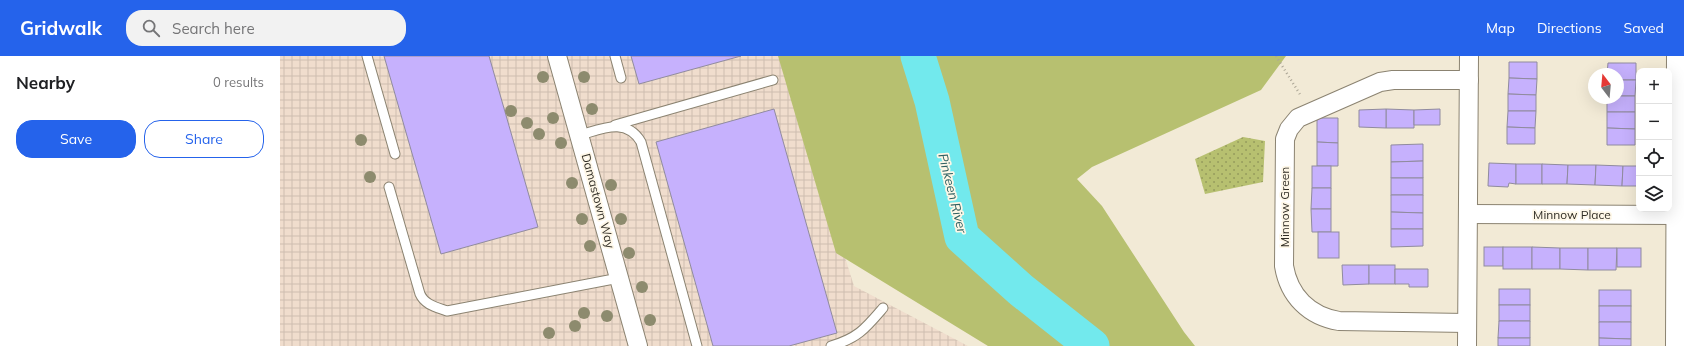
<!DOCTYPE html>
<html lang="en">
<head>
<meta charset="utf-8">
<style>
	:root { --surface:#fff; --page:#f2f2f2; --text:#202124; --muted:#757577; --line:#e0e0e0; --accent:#2563eb }
	body { margin:0; font-family:Mulish,sans-serif; background:var(--page); color:var(--text) }
	.controls { position:absolute; right:12px; top:12px; display:grid; overflow:hidden; border-radius:8px; box-shadow:0 4px 16px #0002 }
	.controls button { width:36px; height:36px; display:grid; place-items:center; padding:0; border:0; border-bottom:1px solid var(--line); background:var(--surface); color:var(--text); font:20px sans-serif }
	.compass { position:absolute; left:1308px; top:12px; width:36px; height:36px; border-radius:50%; background:var(--surface); box-shadow:0 4px 16px #0002; rotate:344deg }
	.list { margin:0; padding:0; list-style:none }
	h2 { display:flex; justify-content:space-between; align-items:center; height:52px; margin:0; padding:0 16px; font-size:17px }
	h2 small { font-size:13px; font-weight:400; color:var(--muted) }
	.actions { display:flex; gap:8px; padding:12px 16px }
	.actions a { flex:1; padding:9px 0; border:1px solid var(--accent); border-radius:16px; text-align:center; font-size:14px; color:var(--accent) }
	.actions .main { background:var(--accent); color:#fff }
	.icon { flex:none; width:22px; height:22px; fill:none; stroke:currentColor; stroke-width:2; stroke-linecap:round; stroke-linejoin:round }
	.map { position:relative; flex:none; width:1404px; height:290px; overflow:hidden }
	header { display:flex; align-items:center; gap:24px; box-sizing:border-box; height:56px; padding:0 20px; background:var(--accent); color:#fff }
	header strong { font-size:19px }
	nav { display:flex; gap:22px; margin-inline-start:auto; font-size:14px }
	.search { width:280px; height:36px; background:var(--page); display:flex; align-items:center; gap:10px; box-sizing:border-box; padding:0 14px; border-radius:16px; color:var(--muted); font-size:15px }
	main { display:flex }
	aside { flex:1; background:var(--surface) }
	.map>svg:first-child { display:block }
	.industrial { fill:url(#industrial-grid) }
	.grass { fill:#b7c070 }
	.park { fill:url(#park-dots) }
	.lines { fill:none; stroke-linecap:round; stroke-linejoin:round }
	.river { stroke:#72e9ed; stroke-width:35 }
	.building { fill:#c6b1fd; stroke:#908b9e }
	.service-casing { stroke:#8b8371; stroke-width:11 }
	.minor-casing { stroke:#8b8371; stroke-width:20 }
	.path { stroke:#aca696; stroke-width:2.5; stroke-dasharray:1 3; stroke-linecap:butt }
	.service { stroke:#fff; stroke-width:9 }
	.minor { stroke:#fff; stroke-width:18 }
	.tree { fill:#8d8b6e }
	.labels { text-anchor:middle; stroke-width:3.5; stroke-linejoin:round; paint-order:stroke }
	.street-label { font-size:12px; fill:#302d25; stroke:#fef7e7 }
	.water-label { font-size:13px; font-style:italic; fill:#2d6062; stroke:#fef7e7 }
</style>
</head>
<body>
<header>
<strong>Gridwalk</strong>
<div class="search"><svg class="icon" aria-label="search" viewBox="0 0 24 24"><circle cx="10" cy="10" r="6"/><path d="M15 15l6 6"/></svg>Search here</div>
<nav><a>Map</a><a>Directions</a><a>Saved</a></nav>
</header>
<main>
<aside>
<h2>Nearby<small>0 results</small></h2>
<ul class="list">
</ul>
<div class="actions"><a class="main">Save</a><a>Share</a></div>
</aside>
<div class="map">
<svg width="1404" height="290" viewBox="0 0 1404 290">
	<defs>
		<pattern id="industrial-grid" width="8" height="8" patternUnits="userSpaceOnUse"><rect width="8" height="8" fill="#f0ddcd"/><path d="M0 4h8M4 0v8" fill="none" stroke="#cebeb0"/></pattern>
		<pattern id="park-dots" width="8" height="8" patternUnits="userSpaceOnUse"><rect width="8" height="8" fill="#b7c070"/><path d="M2 2h.1M6 6h.1" fill="none" stroke="#959c5c" stroke-width="1.8" stroke-linecap="round"/></pattern>
	</defs>
	<rect width="100%" height="100%" fill="#f2ead6"/>
	<polygon class="industrial" points="0,0 502,0 574,230 688,290 0,290"/>
	<polygon class="grass" points="498,0 1006,0 981,34 812,111 797,123 822,150 904,276 915,290 708,290 556,197"/>
	<polygon class="park" points="963,81 985,85 983,126 925,138 915,103"/>
	<g class="lines">
		<polyline class="river" points="638,0 652,45 682,181 741,234 812,290"/>
	</g>
	<g class="building">
		<polygon points="104,0 209,0 258,171 161,198"/>
		<polygon points="351,0 461,0 359,28"/>
		<polygon points="1229,6 1257,6 1257,23 1229,22"/>
		<polygon points="1328,7 1356,7 1356,24 1338,24 1338,18 1327,18"/>
		<polygon points="1229,22 1257,23 1256,39 1228,38"/>
		<polygon points="1338,24 1356,24 1355,40 1338,40"/>
		<polygon points="1228,38 1256,39 1256,55 1228,55"/>
		<polygon points="1338,40 1355,40 1355,56 1327,56 1327,42 1338,42"/>
		<polygon points="494,53 557,277 509,290 433,290 376,86"/>
		<polygon points="1106,53 1134,54 1134,72 1106,72"/>
		<polygon points="1106,53 1106,72 1079,71 1079,54"/>
		<polygon points="1160,53 1160,69 1134,69 1134,54"/>
		<polygon points="1228,55 1256,55 1255,72 1227,71"/>
		<polygon points="1327,56 1355,56 1355,73 1327,72"/>
		<polygon points="1037,62 1058,62 1058,87 1037,86"/>
		<polygon points="1227,71 1255,72 1255,88 1227,88"/>
		<polygon points="1327,72 1355,73 1355,89 1327,89"/>
		<polygon points="1037,86 1058,87 1058,110 1037,110"/>
		<polygon points="1143,88 1143,105 1111,106 1111,89"/>
		<polygon points="1143,105 1143,122 1111,122 1111,106"/>
		<polygon points="1209,107 1236,108 1236,128 1229,127 1228,131 1208,130"/>
		<rect x="1236" y="108" width="26" height="20"/>
		<polygon points="1262,108 1288,109 1287,128 1262,128"/>
		<polygon points="1288,109 1316,109 1315,129 1287,128"/>
		<polygon points="1316,109 1343,110 1342,130 1315,129"/>
		<rect x="1032" y="110" width="19" height="22"/>
		<polygon points="1343,110 1359,110 1359,130 1342,130"/>
		<rect x="1111" y="122" width="32" height="17"/>
		<polygon points="1032,132 1051,132 1051,153 1031,153"/>
		<polygon points="1111,139 1143,139 1143,157 1111,156"/>
		<polygon points="1031,153 1051,153 1051,176 1032,176"/>
		<polygon points="1111,156 1143,157 1143,173 1111,173"/>
		<polygon points="1111,173 1143,173 1143,190 1111,191"/>
		<rect x="1038" y="176" width="21" height="26"/>
		<rect x="1204" y="191" width="19" height="19"/>
		<rect x="1223" y="191" width="29" height="22"/>
		<polygon points="1252,191 1280,192 1280,213 1252,213"/>
		<polygon points="1280,192 1308,192 1308,214 1280,213"/>
		<polygon points="1308,192 1337,192 1336,214 1308,214"/>
		<rect x="1337" y="192" width="24" height="19"/>
		<polygon points="1062,209 1089,209 1089,228 1063,229"/>
		<rect x="1089" y="209" width="26" height="19"/>
		<polygon points="1115,213 1148,213 1148,231 1129,231 1129,228 1115,228"/>
		<rect x="1219" y="233" width="31" height="16"/>
		<rect x="1319" y="234" width="32" height="16"/>
		<rect x="1219" y="249" width="31" height="16"/>
		<rect x="1319" y="250" width="32" height="16"/>
		<polygon points="1219,265 1250,265 1250,282 1218,282"/>
		<polygon points="1319,266 1351,266 1351,283 1319,282"/>
		<rect x="1218" y="282" width="32" height="8"/>
		<polygon points="1319,282 1351,283 1351,290 1319,290"/>
	</g>
	<g class="lines">
		<g class="service-casing">
			<g id="service">
				<polyline points="87,0 115,98"/>
				<polyline points="335,0 341,22"/>
				<polyline points="335,69 493,24"/>
				<path d="M300,79C322,73 346,61 361,86L417,290"/>
				<path d="M109,131L140,238C145,249 156,251 167,255L339,222"/>
				<path d="M551,290C578,282 585,273 603,252"/>
			</g>
		</g>
		<g class="minor-casing">
			<g id="minor">
				<polyline points="277,0 358,290"/>
				<polyline points="1188,158 1395,159"/>
				<path d="M1187,267L1059,265C1029,260 1009,240 1004,210L1005,83L1009,73L1018,62L1100,26L1113,24H1189"/>
				<polyline points="1187,290 1189,0"/>
				<polyline points="1395,290 1396,0"/>
			</g>
		</g>
		<polyline class="path" points="996,0 1021,40"/>
		<use href="#service" class="service"/>
		<use href="#minor" class="minor"/>
	</g>
	<g class="tree">
		<circle cx="263" cy="21" r="6"/>
		<circle cx="304" cy="21" r="6"/>
		<circle cx="312" cy="53" r="6"/>
		<circle cx="231" cy="55" r="6"/>
		<circle cx="273" cy="62" r="6"/>
		<circle cx="247" cy="67" r="6"/>
		<circle cx="259" cy="78" r="6"/>
		<circle cx="81" cy="84" r="6"/>
		<circle cx="281" cy="87" r="6"/>
		<circle cx="90" cy="121" r="6"/>
		<circle cx="292" cy="127" r="6"/>
		<circle cx="331" cy="129" r="6"/>
		<circle cx="302" cy="163" r="6"/>
		<circle cx="341" cy="163" r="6"/>
		<circle cx="310" cy="190" r="6"/>
		<circle cx="349" cy="197" r="6"/>
		<circle cx="362" cy="231" r="6"/>
		<circle cx="304" cy="257" r="6"/>
		<circle cx="327" cy="260" r="6"/>
		<circle cx="370" cy="264" r="6"/>
		<circle cx="295" cy="270" r="6"/>
		<circle cx="269" cy="277" r="6"/>
	</g>
	<g class="labels">
		<g class="street-label">
			<text transform="translate(318 145) rotate(75)" y="4">Damastown Way</text>
			<text transform="translate(1005 151) rotate(-90)" y="4">Minnow Green</text>
			<text x="1292" y="163">Minnow Place</text>
		</g>
		<g class="water-label">
			<text transform="translate(673 137) rotate(76)" y="5">Pinkeen River</text>
		</g>
	</g>
</svg>
<div class="controls">
<button>+</button>
<button>−</button>
<button><svg class="icon" aria-label="locate" viewBox="0 0 24 24"><circle cx="12" cy="12" r="6"/><path d="M12 2v4M12 18v4M2 12h4M18 12h4"/></svg></button>
<button><svg class="icon" aria-label="layers" viewBox="0 0 24 24"><path d="M12 4l9 5-9 5-9-5zM3 14l9 5 9-5"/></svg></button>
</div>
<svg class="compass" viewBox="-18 -18 36 36"><path d="M0-13l5 13h-10z" fill="#e53935"/><path d="M0 13l5-13h-10z" fill="#757577"/></svg>
</div>
</main>
</body>
</html>
